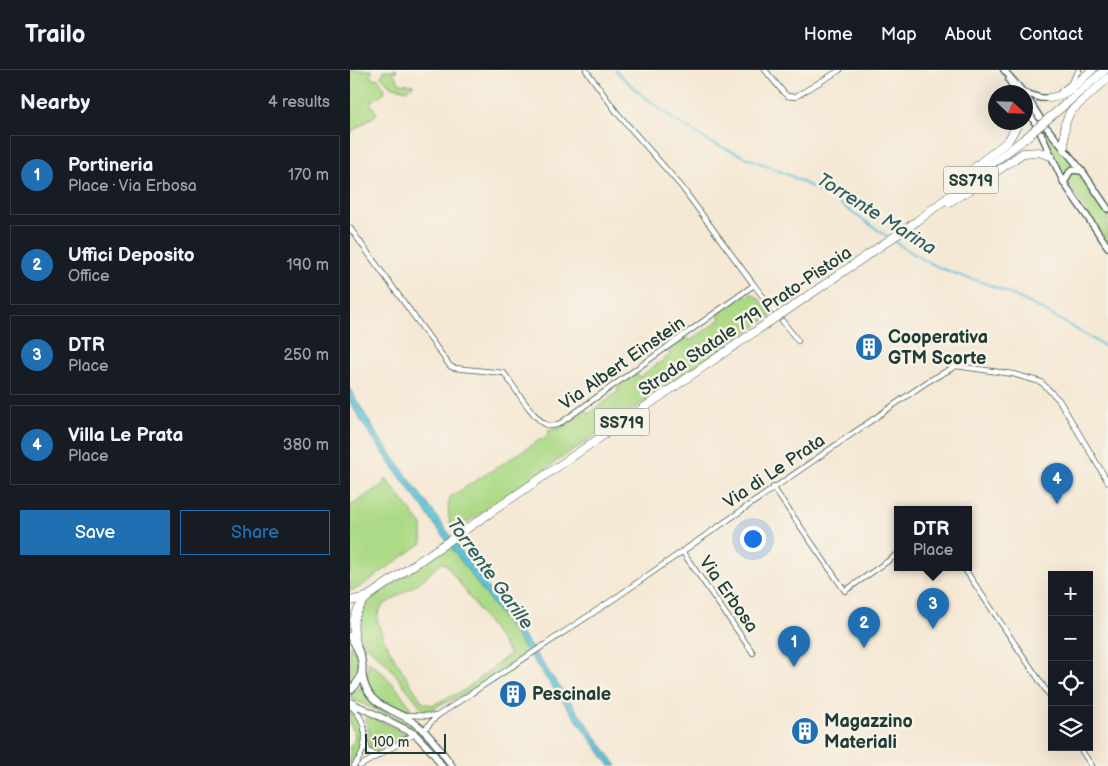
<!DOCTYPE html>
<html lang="en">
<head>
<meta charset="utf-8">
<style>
	:root { --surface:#171b24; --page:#242831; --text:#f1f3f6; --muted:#9ea1a6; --line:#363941; --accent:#1f6fb2 }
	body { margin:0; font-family:"Balsamiq Sans",sans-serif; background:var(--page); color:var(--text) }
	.controls { position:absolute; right:15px; bottom:15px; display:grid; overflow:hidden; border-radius:0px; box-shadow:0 5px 20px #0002 }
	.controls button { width:45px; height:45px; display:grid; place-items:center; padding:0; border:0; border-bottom:1px solid var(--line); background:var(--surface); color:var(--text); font:25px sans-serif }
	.compass { position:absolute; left:638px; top:15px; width:45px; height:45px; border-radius:50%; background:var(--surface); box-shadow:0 5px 20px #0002; rotate:113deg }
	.scale { position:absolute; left:15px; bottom:12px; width:81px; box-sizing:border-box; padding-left:5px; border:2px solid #1f3d34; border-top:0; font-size:14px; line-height:18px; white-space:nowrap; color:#1f3d34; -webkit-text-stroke:4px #f7f3e8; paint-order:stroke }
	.you { position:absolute; left:402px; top:468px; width:18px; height:18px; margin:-12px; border:4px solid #fff; border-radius:50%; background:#1a73e8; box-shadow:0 0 0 8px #1a73e833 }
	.badge { display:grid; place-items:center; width:32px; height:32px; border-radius:50%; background:var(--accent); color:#fff; font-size:16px; font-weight:700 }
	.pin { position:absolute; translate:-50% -41px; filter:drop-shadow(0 1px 2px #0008) }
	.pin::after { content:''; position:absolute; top:26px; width:18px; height:15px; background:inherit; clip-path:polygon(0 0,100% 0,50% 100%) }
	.popup { position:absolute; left:544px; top:436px; width:78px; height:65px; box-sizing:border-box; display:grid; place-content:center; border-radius:0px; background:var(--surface); filter:drop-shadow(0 1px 4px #0005); font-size:16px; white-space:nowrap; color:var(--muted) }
	.popup b { font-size:19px; color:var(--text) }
	.popup::after { content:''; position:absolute; left:50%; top:100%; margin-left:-10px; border:10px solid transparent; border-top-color:var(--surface) }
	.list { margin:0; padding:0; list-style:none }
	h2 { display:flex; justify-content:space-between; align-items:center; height:65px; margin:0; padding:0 20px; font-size:21px }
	h2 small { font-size:16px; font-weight:400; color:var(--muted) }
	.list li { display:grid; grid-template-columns:32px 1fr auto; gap:15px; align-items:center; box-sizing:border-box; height:80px; margin:0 10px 10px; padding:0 10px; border:1px solid var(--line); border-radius:0px }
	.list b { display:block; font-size:19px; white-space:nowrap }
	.list p { margin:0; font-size:16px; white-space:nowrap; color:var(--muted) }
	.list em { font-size:16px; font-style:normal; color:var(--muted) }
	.actions { display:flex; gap:10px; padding:15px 20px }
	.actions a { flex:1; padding:11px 0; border:1px solid var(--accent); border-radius:0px; text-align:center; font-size:18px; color:var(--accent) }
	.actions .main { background:var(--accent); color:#fff }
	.icon { flex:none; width:28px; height:28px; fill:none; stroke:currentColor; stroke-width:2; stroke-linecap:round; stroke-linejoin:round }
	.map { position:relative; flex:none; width:758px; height:696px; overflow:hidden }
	header { display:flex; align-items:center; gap:30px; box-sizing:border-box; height:70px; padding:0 25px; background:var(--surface); border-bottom:1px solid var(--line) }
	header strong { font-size:24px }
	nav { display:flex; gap:28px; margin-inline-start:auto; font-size:18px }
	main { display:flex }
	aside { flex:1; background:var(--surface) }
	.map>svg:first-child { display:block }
	.green { fill:#adda87; stroke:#668c5e; fill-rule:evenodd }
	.water { fill:#5fc3dc; stroke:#3f8088 }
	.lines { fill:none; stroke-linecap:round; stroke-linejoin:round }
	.stream { stroke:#5fc3dc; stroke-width:2 }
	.minor-casing { stroke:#3f574c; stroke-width:6 }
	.tertiary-casing { stroke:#3f574c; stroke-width:8 }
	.secondary-casing { stroke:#3f574c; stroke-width:8 }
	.primary-casing { stroke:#3f574c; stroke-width:9 }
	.trunk-casing { stroke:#3f574c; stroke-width:9 }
	.minor { stroke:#fff; stroke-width:4.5 }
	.tertiary { stroke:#fff; stroke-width:5.5 }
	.secondary { stroke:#fff; stroke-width:6 }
	.primary { stroke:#fff; stroke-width:7 }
	.trunk { stroke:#fff; stroke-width:8 }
	.trunk-bridge-casing { stroke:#3f574c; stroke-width:9; stroke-linecap:butt }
	.trunk-bridge { stroke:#fff; stroke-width:8 }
	.labels { text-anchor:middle; stroke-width:5; stroke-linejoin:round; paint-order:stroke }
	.shield { fill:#f7f3e8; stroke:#60746a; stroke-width:1 }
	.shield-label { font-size:16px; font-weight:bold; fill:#1f3d34 }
	.street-label { font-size:18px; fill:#1f3d34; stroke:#f7f3e8 }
	.poi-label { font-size:18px; font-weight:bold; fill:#1f3d34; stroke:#f7f3e8; text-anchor:start }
	.water-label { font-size:19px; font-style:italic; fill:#2f5e5e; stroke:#f7f3e8 }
</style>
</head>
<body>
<header>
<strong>Trailo</strong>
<nav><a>Home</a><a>Map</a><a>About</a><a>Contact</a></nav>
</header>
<main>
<aside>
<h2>Nearby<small>4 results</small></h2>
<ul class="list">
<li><span class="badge">1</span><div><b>Portineria</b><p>Place · Via Erbosa</p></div><em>170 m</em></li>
<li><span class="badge">2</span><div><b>Uffici Deposito</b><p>Office</p></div><em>190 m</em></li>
<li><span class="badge">3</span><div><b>DTR</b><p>Place</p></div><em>250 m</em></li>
<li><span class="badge">4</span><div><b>Villa Le Prata</b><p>Place</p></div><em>380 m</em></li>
</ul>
<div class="actions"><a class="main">Save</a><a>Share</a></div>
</aside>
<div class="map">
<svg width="758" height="696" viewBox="0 0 758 696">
	<rect width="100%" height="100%" fill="#f7f3e8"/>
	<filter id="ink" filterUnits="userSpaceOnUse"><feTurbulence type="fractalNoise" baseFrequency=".02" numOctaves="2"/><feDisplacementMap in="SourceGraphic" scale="10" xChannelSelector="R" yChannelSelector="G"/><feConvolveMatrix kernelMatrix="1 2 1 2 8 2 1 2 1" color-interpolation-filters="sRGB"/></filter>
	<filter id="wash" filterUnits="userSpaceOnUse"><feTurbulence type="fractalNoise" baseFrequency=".0096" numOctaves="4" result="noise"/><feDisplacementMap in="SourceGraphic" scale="20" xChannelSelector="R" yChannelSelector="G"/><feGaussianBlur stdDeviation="1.12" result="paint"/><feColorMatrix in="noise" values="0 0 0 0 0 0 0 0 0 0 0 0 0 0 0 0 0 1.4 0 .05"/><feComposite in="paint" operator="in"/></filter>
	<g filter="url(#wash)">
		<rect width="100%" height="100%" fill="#f5e8d4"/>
		<g class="green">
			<polygon points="0,0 21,0 22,3 19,6 24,9 28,8 35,19 34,23 20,32 27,44 0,63"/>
			<polygon points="33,0 47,0 43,3 50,13 64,15 57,20 40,16 31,6 34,2"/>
			<polygon points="687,48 728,98 718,101 714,107 686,49"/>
			<polygon points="727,102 732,104 758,142 758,173 719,115 717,110 722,103"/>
			<path d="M402,224L407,227L423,244L104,461C98,451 97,438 100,427L198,365L199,359H209L236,340L239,344L269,321L267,317L286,304L290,307L320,285L318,281L337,267L340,271L371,249L368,245L395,226Z"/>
			<polygon points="36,409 72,455 72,473 10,517 0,521 0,436 31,416"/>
			<path d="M100,474L177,582L113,626L94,633L76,642L74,641L39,596L8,568C6,553 7,544 17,532ZM91,493L96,494L160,584L115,620L82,635L74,633L71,630C59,610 28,568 27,546L32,536L70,512Z"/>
			<path d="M0,574C9,588 13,602 0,615Z"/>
			<path d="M18,592C32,599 55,626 61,640C44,639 20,632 17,612C16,605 19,599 18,592Z"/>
			<path d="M11,617C20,639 41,643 60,654C68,659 74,666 80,673L79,674L60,657L0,628V625Z"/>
			<path d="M0,641C15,657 15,678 0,695V676C9,668 4,663 0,654C0,650 0,645 0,641Z"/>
			<polygon points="15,644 57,664 56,664 25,683 20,678 19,661"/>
		</g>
		<polygon class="water" points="0,319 26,363 267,696 260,696 40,393 13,354 0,332"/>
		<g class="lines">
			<g class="stream">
				<polyline points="265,0 287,21 323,49 360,72 441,106 477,125 538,167"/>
				<path d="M544,171C561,183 581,195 601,202C612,207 625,209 637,214C679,230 719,255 758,278"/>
			</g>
		</g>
	</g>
	<g filter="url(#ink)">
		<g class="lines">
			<g class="minor-casing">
				<g id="minor">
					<polyline points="236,0 268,44 331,116 404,215 448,271"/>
					<polyline points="415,0 434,23 437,26 445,27 490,0"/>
					<polyline points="711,21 720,14 729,0"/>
					<path d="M0,158L100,296L104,298L154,303C163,315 184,350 197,355C203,357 208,355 212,352L404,215"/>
					<polyline points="423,417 495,521 548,484"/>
					<polyline points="332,481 403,583"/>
					<polyline points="614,498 702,629"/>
					<path d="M0,635C19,652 20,676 4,696"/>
					<polyline points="54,645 87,646"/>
					<polyline points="73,661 87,646 258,533 577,312 606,296 663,304 691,312 709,330 758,412"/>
					<polyline points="16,672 18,681 27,686"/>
					<polyline points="729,677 742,696"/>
					<polyline points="10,696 65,664"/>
				</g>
			</g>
			<g class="tertiary-casing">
				<g id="tertiary">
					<polyline points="654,0 673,22"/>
					<polyline points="659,10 666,22"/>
					<polyline points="676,23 690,28 699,28"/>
					<polyline points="676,26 690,48"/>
					<polyline points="676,37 685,53"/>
					<polyline points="697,58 733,102 758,139"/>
					<polyline points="691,64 714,113 758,177"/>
					<polyline points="714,113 719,103 722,100 732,101"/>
				</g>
			</g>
			<g class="secondary-casing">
				<g id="secondary">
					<path d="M12,601C16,641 45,636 70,657C82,668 93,683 102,696"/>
					<polyline points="0,632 65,664 83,683 92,696"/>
				</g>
			</g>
			<g class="primary-casing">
				<path id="primary" d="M0,566C12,583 20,605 0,620"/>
			</g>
			<g class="trunk-casing">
				<g id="trunk">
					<path d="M699,28C717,26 728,12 742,0"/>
					<polyline points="718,32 755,0"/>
					<polyline points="714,79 715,54 720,42 758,8"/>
					<polyline points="602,119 630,93 658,71 669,52"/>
					<polyline points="599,132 621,119 673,83 689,82 701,86"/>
					<polyline points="433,243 567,151 673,70"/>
					<polyline points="0,531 17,527"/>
					<path d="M6,574C1,552 3,544 17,527L422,250"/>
				</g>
			</g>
			<use href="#minor" class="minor"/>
			<use href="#tertiary" class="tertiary"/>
			<use href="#secondary" class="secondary"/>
			<use href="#primary" class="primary"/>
			<use href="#trunk" class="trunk"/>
			<g class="trunk-bridge-casing">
				<g id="trunk-bridge">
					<polyline points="673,70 718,32"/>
					<polyline points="422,250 433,243"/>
				</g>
			</g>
			<use href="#trunk-bridge" class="trunk-bridge"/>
		</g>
	</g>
	<defs>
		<g id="building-disc" transform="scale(1.4375)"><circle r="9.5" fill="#1f6fb2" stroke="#f7f3e8"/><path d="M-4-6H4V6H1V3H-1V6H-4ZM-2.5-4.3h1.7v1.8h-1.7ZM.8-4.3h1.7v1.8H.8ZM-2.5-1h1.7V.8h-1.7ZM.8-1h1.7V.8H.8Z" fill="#fff"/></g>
	</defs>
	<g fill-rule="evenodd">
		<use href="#building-disc" x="519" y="277"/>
		<use href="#building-disc" x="163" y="624"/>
		<use href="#building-disc" x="455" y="661"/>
	</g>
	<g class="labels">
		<g class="shield">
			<rect x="593.5" y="96.5" width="55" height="27" rx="4"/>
			<rect x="244.5" y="338.5" width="55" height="27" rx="4"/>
		</g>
		<g class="shield-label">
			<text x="621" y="116">SS719</text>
			<text x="272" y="358">SS719</text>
		</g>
		<g class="street-label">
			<text transform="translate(395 251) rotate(-34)" y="6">Strada Statale 719 Prato-Pistoia</text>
			<text transform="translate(272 293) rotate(-35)" y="6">Via Albert Einstein</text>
			<text transform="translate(424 401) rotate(-34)" y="6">Via di Le Prata</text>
			<text transform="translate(379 524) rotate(55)" y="6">Via Erbosa</text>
		</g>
		<g class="poi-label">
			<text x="538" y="273">Cooperativa<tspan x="538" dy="21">GTM Scorte</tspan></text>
			<text x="182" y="630">Pescinale</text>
			<text x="474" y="657">Magazzino<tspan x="474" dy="21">Materiali</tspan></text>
		</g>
		<g class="water-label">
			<text transform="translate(527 143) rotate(32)" y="7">Torrente Marina</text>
			<text transform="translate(141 503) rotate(54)" y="7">Torrente Garille</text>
		</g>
	</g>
</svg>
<div class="controls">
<button>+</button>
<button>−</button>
<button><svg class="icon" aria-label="locate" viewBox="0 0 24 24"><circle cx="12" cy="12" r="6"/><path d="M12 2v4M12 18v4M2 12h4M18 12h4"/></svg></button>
<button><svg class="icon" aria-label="layers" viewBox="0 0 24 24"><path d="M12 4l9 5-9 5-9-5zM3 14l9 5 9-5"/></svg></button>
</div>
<svg class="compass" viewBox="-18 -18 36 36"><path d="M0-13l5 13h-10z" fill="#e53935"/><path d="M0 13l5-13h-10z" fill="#9ea1a6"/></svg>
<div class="scale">100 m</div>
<div class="you"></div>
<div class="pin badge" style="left:444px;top:597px">1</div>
<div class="pin badge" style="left:514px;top:578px">2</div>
<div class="pin badge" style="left:583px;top:559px">3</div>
<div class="popup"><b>DTR</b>Place</div>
<div class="pin badge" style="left:707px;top:434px">4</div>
</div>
</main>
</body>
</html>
